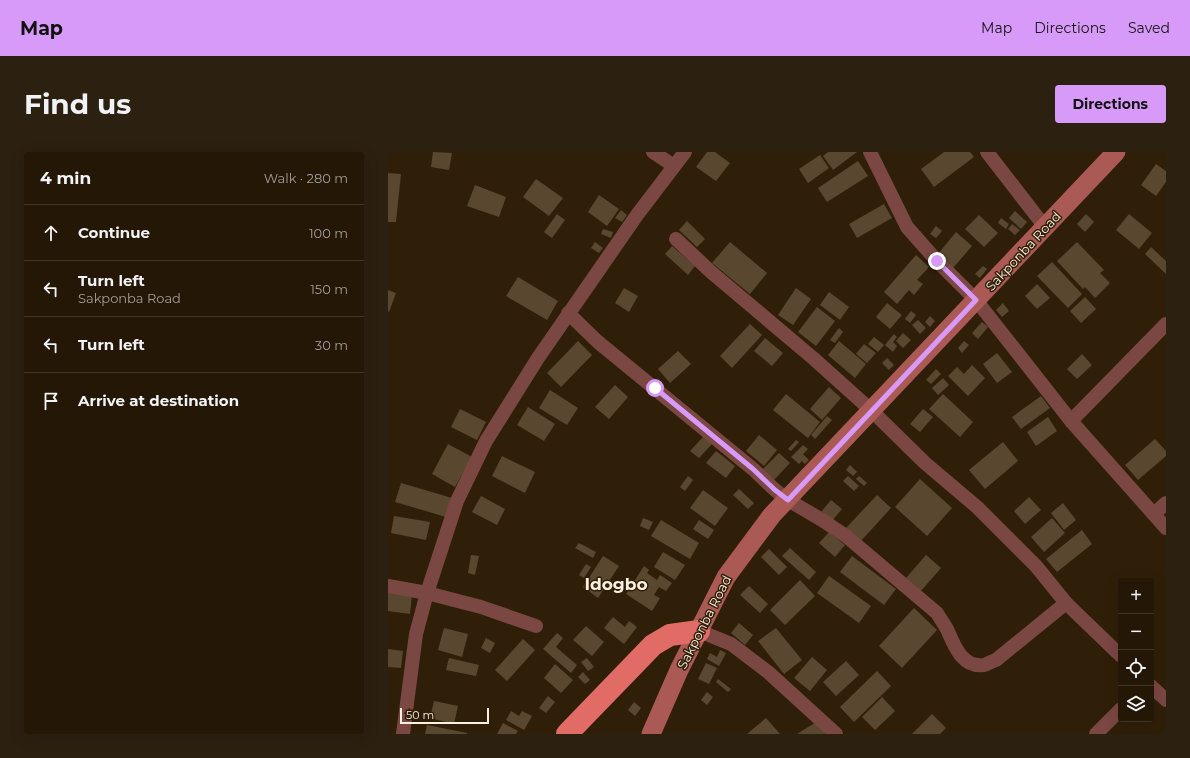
<!DOCTYPE html>
<html lang="en">
<head>
<meta charset="utf-8">
<style>
	:root { --surface:#241706; --page:#2c2010; --text:#f1f3f6; --muted:#a39f9b; --line:#413628; --accent:#d89af8 }
	body { margin:0; font-family:Montserrat,sans-serif; background:var(--page); color:var(--text) }
	.controls { position:absolute; right:12px; bottom:12px; display:grid; overflow:hidden; border-radius:4px; box-shadow:0 4px 16px #0002 }
	.controls button { width:36px; height:36px; display:grid; place-items:center; padding:0; border:0; border-bottom:1px solid var(--line); background:var(--surface); color:var(--text); font:20px sans-serif }
	.scale { position:absolute; left:12px; bottom:10px; width:89px; box-sizing:border-box; padding-left:4px; border:2px solid #fbf0e2; border-top:0; font-size:11px; line-height:14px; white-space:nowrap; color:#fbf0e2; -webkit-text-stroke:3px #301f08; paint-order:stroke }
	.stop { position:absolute; width:12px; height:12px; margin:-9px; border:3px solid #d89af8; border-radius:50%; background:#fff }
	.stop.end { background:#d89af8; border-color:#fff; box-shadow:0 1px 4px #0008 }
	.list { margin:0; padding:0; list-style:none }
	h2 { display:flex; justify-content:space-between; align-items:center; height:52px; margin:0; padding:0 16px; font-size:17px }
	h2 small { font-size:13px; font-weight:400; color:var(--muted) }
	.list li { display:grid; grid-template-columns:26px 1fr auto; gap:12px; align-items:center; box-sizing:border-box; height:56px; padding:0 16px; border-top:1px solid var(--line) }
	.list b { display:block; font-size:15px; white-space:nowrap }
	.list p { margin:0; font-size:13px; white-space:nowrap; color:var(--muted) }
	.list em { font-size:13px; font-style:normal; color:var(--muted) }
	.icon { flex:none; width:22px; height:22px; fill:none; stroke:currentColor; stroke-width:2; stroke-linecap:round; stroke-linejoin:round }
	.map { position:relative; flex:none; width:778px; height:582px; overflow:hidden; border-radius:4px }
	header { display:flex; align-items:center; gap:24px; box-sizing:border-box; height:56px; padding:0 20px; background:var(--accent); color:#111 }
	header strong { font-size:19px }
	nav { display:flex; gap:22px; margin-inline-start:auto; font-size:14px }
	.intro { display:flex; align-items:center; justify-content:space-between; box-sizing:border-box; height:96px; padding:0 24px }
	h1 { margin:0; font-size:28px }
	.button { padding:10px 18px; border-radius:4px; background:var(--accent); color:#111; font-size:14px; font-weight:700 }
	main { display:flex; gap:24px; padding:0 24px }
	aside { flex:1; background:var(--surface); border-radius:4px; box-shadow:0 4px 16px #0002 }
	.map>svg:first-child { display:block }
	.building { fill:#5a472f }
	.lines { fill:none; stroke-linecap:round; stroke-linejoin:round }
	.minor { stroke:#7a4743; stroke-width:14 }
	.secondary { stroke:#ab5954; stroke-width:19 }
	.trunk { stroke:#e16c66; stroke-width:22 }
	.route { stroke:#d89af8; stroke-width:5 }
	.labels { text-anchor:middle; stroke-width:3; stroke-linejoin:round; paint-order:stroke }
	.street-label { font-size:13px; fill:#fbf0e2; stroke:#301f08 }
	.district-label { font-size:17px; font-weight:bold; fill:#fbf0e2; stroke:#301f08 }
</style>
</head>
<body>
<header>
<strong>Map</strong>
<nav><a>Map</a><a>Directions</a><a>Saved</a></nav>
</header>
<div class="intro"><h1>Find us</h1><a class="button">Directions</a></div>
<main>
<aside>
<h2>4 min<small>Walk · 280 m</small></h2>
<ul class="list">
<li><svg class="icon" aria-label="ahead" viewBox="0 0 24 24"><path d="M12 20V5M6 11l6-6 6 6"/></svg><div><b>Continue</b></div><em>100 m</em></li>
<li><svg class="icon" aria-label="left" viewBox="0 0 24 24"><path d="M17 20v-9H6M10 6l-5 5 5 5"/></svg><div><b>Turn left</b><p>Sakponba Road</p></div><em>150 m</em></li>
<li><svg class="icon" aria-label="left" viewBox="0 0 24 24"><path d="M17 20v-9H6M10 6l-5 5 5 5"/></svg><div><b>Turn left</b></div><em>30 m</em></li>
<li><svg class="icon" aria-label="arrive" viewBox="0 0 24 24"><path d="M6 21V4h12l-3 4 3 4H6"/></svg><div><b>Arrive at destination</b></div></li>
</ul>
</aside>
<div class="map">
<svg width="778" height="582" viewBox="0 0 778 582">
	<rect width="100%" height="100%" fill="#301f08"/>
	<g class="building">
		<polygon points="45,0 64,1 61,18 43,15"/>
		<polygon points="319,0 327,0 342,11 328,29 308,15"/>
		<polygon points="440,0 469,0 445,18 435,4"/>
		<polygon points="556,0 582,0 586,5 546,35 533,17"/>
		<polygon points="432,3 441,16 420,31 411,17"/>
		<polygon points="470,9 480,24 439,50 430,36"/>
		<polygon points="768,12 778,19 778,30 768,44 753,33"/>
		<polygon points="0,21 13,22 8,70 0,70"/>
		<polygon points="148,27 175,46 161,64 135,45"/>
		<polygon points="87,33 118,45 111,65 79,54"/>
		<polygon points="211,43 231,57 219,74 200,60"/>
		<polygon points="496,52 504,66 469,86 461,72"/>
		<polygon points="233,58 239,63 234,70 227,66"/>
		<polygon points="627,59 639,70 633,77 621,66"/>
		<polygon points="169,62 177,68 164,86 156,80"/>
		<polygon points="698,62 706,70 697,80 689,72"/>
		<polygon points="741,62 764,81 751,97 728,78"/>
		<polygon points="591,63 610,81 596,95 577,77"/>
		<polygon points="613,66 621,72 618,77 610,71"/>
		<polygon points="299,69 317,87 309,95 291,78"/>
		<polygon points="624,72 632,78 627,83 620,77"/>
		<polygon points="548,74 554,79 548,86 542,82"/>
		<polygon points="215,77 225,80 223,86 213,82"/>
		<polygon points="568,80 584,94 565,116 550,102"/>
		<polygon points="207,90 215,96 211,101 203,96"/>
		<polygon points="342,90 379,121 362,142 324,111"/>
		<polygon points="689,90 716,118 712,121 722,131 707,146 697,135 695,137 669,109"/>
		<polygon points="284,94 307,114 300,123 277,102"/>
		<polygon points="763,95 778,109 778,122 757,102"/>
		<polygon points="528,103 541,115 529,128 535,132 526,143 521,138 509,152 496,140"/>
		<polygon points="664,110 694,142 680,156 649,124"/>
		<polygon points="595,114 599,117 592,126 587,122"/>
		<polygon points="130,125 170,149 159,168 118,144"/>
		<polygon points="649,132 662,146 649,157 637,144"/>
		<polygon points="236,136 250,144 241,160 227,151"/>
		<polygon points="408,136 423,147 405,173 390,163"/>
		<polygon points="0,138 8,141 1,160 0,159"/>
		<polygon points="441,140 461,155 452,168 432,153"/>
		<polygon points="697,145 708,157 693,171 682,159"/>
		<polygon points="499,151 514,163 502,177 488,165"/>
		<polygon points="615,151 621,159 614,165 608,158"/>
		<polygon points="429,155 447,169 428,194 410,180"/>
		<polygon points="523,159 528,163 522,171 517,167"/>
		<polygon points="542,164 547,169 542,175 537,170"/>
		<polygon points="530,168 538,176 532,182 524,173"/>
		<polygon points="594,170 600,175 590,187 584,181"/>
		<polygon points="362,172 374,183 344,216 332,204"/>
		<polygon points="451,176 455,180 447,191 442,188"/>
		<polygon points="515,181 523,188 515,196 508,189"/>
		<polygon points="506,182 509,185 505,190 509,194 505,200 497,193"/>
		<polygon points="486,185 496,193 490,200 480,192"/>
		<polygon points="377,186 395,201 384,214 366,199"/>
		<polygon points="190,189 204,203 173,235 159,221"/>
		<polygon points="451,189 478,212 467,226 440,203"/>
		<polygon points="576,189 581,193 574,201 570,196"/>
		<polygon points="476,192 488,201 479,211 468,202"/>
		<polygon points="290,199 303,212 282,231 270,217"/>
		<polygon points="609,201 624,220 609,231 595,212"/>
		<polygon points="694,202 704,213 689,227 679,217"/>
		<polygon points="499,206 506,213 501,218 494,211"/>
		<polygon points="584,213 597,226 580,244 560,224 569,215 576,222"/>
		<polygon points="548,217 553,222 543,232 538,228"/>
		<polygon points="555,226 561,233 550,243 544,236"/>
		<polygon points="227,233 240,245 221,267 207,255"/>
		<polygon points="441,235 453,246 434,268 422,257"/>
		<polygon points="162,238 190,256 179,273 151,256"/>
		<polygon points="398,242 432,270 420,286 385,258"/>
		<polygon points="555,242 585,270 572,285 541,257"/>
		<polygon points="653,244 662,256 633,277 624,265"/>
		<polygon points="140,255 167,272 156,289 129,273"/>
		<polygon points="72,257 98,270 89,288 63,275"/>
		<polygon points="535,257 545,265 532,280 522,272"/>
		<polygon points="439,264 444,268 427,287 423,283"/>
		<polygon points="660,265 669,279 648,294 639,280"/>
		<polygon points="371,283 389,298 376,314 358,299"/>
		<polygon points="316,284 324,292 311,306 302,299"/>
		<polygon points="767,287 778,299 778,304 750,328 737,313"/>
		<polygon points="408,288 411,290 403,299 400,297"/>
		<polygon points="615,290 630,309 597,337 581,318"/>
		<polygon points="60,292 84,305 67,335 44,322"/>
		<polygon points="415,293 420,297 415,302 421,308 417,312 414,309 411,312 403,305"/>
		<polygon points="328,299 347,314 338,326 318,311"/>
		<polygon points="391,301 402,311 385,329 374,318"/>
		<polygon points="114,304 147,320 137,341 104,324"/>
		<polygon points="462,313 469,320 465,324 458,318"/>
		<polygon points="300,324 305,328 297,339 292,335"/>
		<polygon points="460,324 471,334 466,339 455,329"/>
		<polygon points="471,324 479,331 476,334 468,327"/>
		<polygon points="532,327 564,356 539,384 507,355"/>
		<polygon points="13,331 64,346 58,365 7,350"/>
		<polygon points="351,337 366,351 360,357 345,343"/>
		<polygon points="315,338 340,356 327,374 302,356"/>
		<polygon points="489,343 503,356 472,390 458,376"/>
		<polygon points="93,344 117,357 109,373 84,360"/>
		<polygon points="641,345 653,358 637,372 626,359"/>
		<polygon points="443,348 454,357 444,369 433,360"/>
		<polygon points="675,351 688,368 676,378 663,361"/>
		<polygon points="6,364 42,370 38,388 3,381"/>
		<polygon points="255,366 265,370 261,378 252,374"/>
		<polygon points="664,366 677,381 656,400 643,385"/>
		<polygon points="273,368 311,391 302,407 263,384"/>
		<polygon points="311,368 326,378 320,387 305,377"/>
		<polygon points="694,378 704,392 669,420 658,407"/>
		<polygon points="441,380 457,393 447,405 431,391"/>
		<polygon points="191,391 208,400 205,406 187,396"/>
		<polygon points="402,396 428,420 421,428 394,404"/>
		<polygon points="381,397 399,415 391,423 373,405"/>
		<polygon points="275,400 297,413 287,428 266,415"/>
		<polygon points="83,403 91,404 87,423 80,421"/>
		<polygon points="538,403 553,416 533,439 518,426"/>
		<polygon points="215,404 231,414 210,446 195,435"/>
		<polygon points="464,404 508,437 496,453 452,420"/>
		<polygon points="198,412 203,415 196,426 191,423"/>
		<polygon points="256,414 261,418 259,421 269,428 272,423 284,431 278,439 271,435 266,443 272,446 264,459 238,442"/>
		<polygon points="441,424 483,454 471,471 429,441"/>
		<polygon points="412,428 427,444 397,473 382,458"/>
		<polygon points="361,434 380,452 372,461 352,443"/>
		<polygon points="0,439 24,442 22,462 0,459"/>
		<polygon points="526,456 549,478 514,516 491,494"/>
		<polygon points="225,465 237,475 241,469 249,475 236,492 216,476"/>
		<polygon points="351,471 365,483 357,493 343,481"/>
		<polygon points="198,474 216,490 204,504 185,488"/>
		<polygon points="56,476 80,482 74,505 50,498"/>
		<polygon points="388,476 414,508 396,522 370,489"/>
		<polygon points="169,481 175,486 168,495 189,513 183,521 155,497"/>
		<polygon points="98,486 107,491 102,501 93,496"/>
		<polygon points="135,487 147,498 119,529 107,518"/>
		<polygon points="0,497 15,499 13,516 0,515"/>
		<polygon points="332,498 338,501 331,514 319,507 322,501 329,505"/>
		<polygon points="424,505 439,518 422,539 406,526"/>
		<polygon points="61,506 91,513 88,524 58,518"/>
		<polygon points="199,506 206,515 200,519 193,510"/>
		<polygon points="458,509 471,523 448,544 435,530"/>
		<polygon points="318,511 329,516 321,532 310,527"/>
		<polygon points="167,512 185,528 173,541 156,526"/>
		<polygon points="489,519 503,534 466,570 452,555"/>
		<polygon points="195,520 202,528 197,532 190,525"/>
		<polygon points="330,527 343,537 340,540 328,530"/>
		<polygon points="319,540 325,545 319,553 313,548"/>
		<polygon points="160,544 167,550 158,561 151,556"/>
		<polygon points="494,545 507,559 487,578 474,565"/>
		<polygon points="46,549 70,554 66,572 42,566"/>
		<polygon points="246,550 253,556 247,564 240,558"/>
		<polygon points="123,559 131,564 134,559 144,564 136,578 118,568"/>
		<polygon points="544,562 558,576 552,582 524,582"/>
		<polygon points="378,566 392,582 359,582"/>
		<polygon points="430,569 438,582 409,582"/>
		<polygon points="115,571 130,579 128,582 109,582"/>
		<polygon points="39,573 79,581 79,582 37,582"/>
	</g>
	<g class="lines">
		<g class="minor">
			<polyline points="265,0 286,14"/>
			<polyline points="482,0 519,75 549,109 588,148 683,269 778,376"/>
			<polyline points="599,0 657,75"/>
			<polyline points="288,87 323,120 425,206 484,259 537,311 589,355 648,414 678,451 733,504"/>
			<path d="M180,161L210,190L365,317L387,338L400,348L434,368L458,384L549,461C552,466 556,472 559,477C566,493 574,516 596,513C600,512 604,509 608,508L678,451"/>
			<polyline points="683,269 778,172"/>
			<polyline points="766,362 778,351"/>
			<polyline points="0,434 39,441 93,455 148,474"/>
			<polyline points="311,479 343,492 380,520 448,582"/>
			<polyline points="763,534 778,548"/>
			<polyline points="15,582 28,482 39,441 69,349 98,289 150,206 249,63 297,0"/>
			<polyline points="708,582 733,557"/>
		</g>
		<polyline class="secondary" points="263,582 291,518 338,425 384,363 728,0"/>
		<polyline class="trunk" points="179,582 265,493 282,483 311,479"/>
	</g>
	<g class="lines">
		<polyline class="route" points="267,236 365,317 387,338 400,348 588,148 549,109"/>
	</g>
	<g class="labels">
		<g class="street-label">
			<text transform="translate(635 99) rotate(-47)" y="5">Sakponba Road</text>
			<text transform="translate(316 470) rotate(-63)" y="5">Sakponba Road</text>
		</g>
		<g class="district-label">
			<text x="228" y="438">Idogbo</text>
		</g>
	</g>
</svg>
<div class="controls">
<button>+</button>
<button>−</button>
<button><svg class="icon" aria-label="locate" viewBox="0 0 24 24"><circle cx="12" cy="12" r="6"/><path d="M12 2v4M12 18v4M2 12h4M18 12h4"/></svg></button>
<button><svg class="icon" aria-label="layers" viewBox="0 0 24 24"><path d="M12 4l9 5-9 5-9-5zM3 14l9 5 9-5"/></svg></button>
</div>
<div class="scale">50 m</div>
<div class="stop" style="left:267px;top:236px"></div>
<div class="stop end" style="left:549px;top:109px"></div>
</div>
</main>
</body>
</html>
